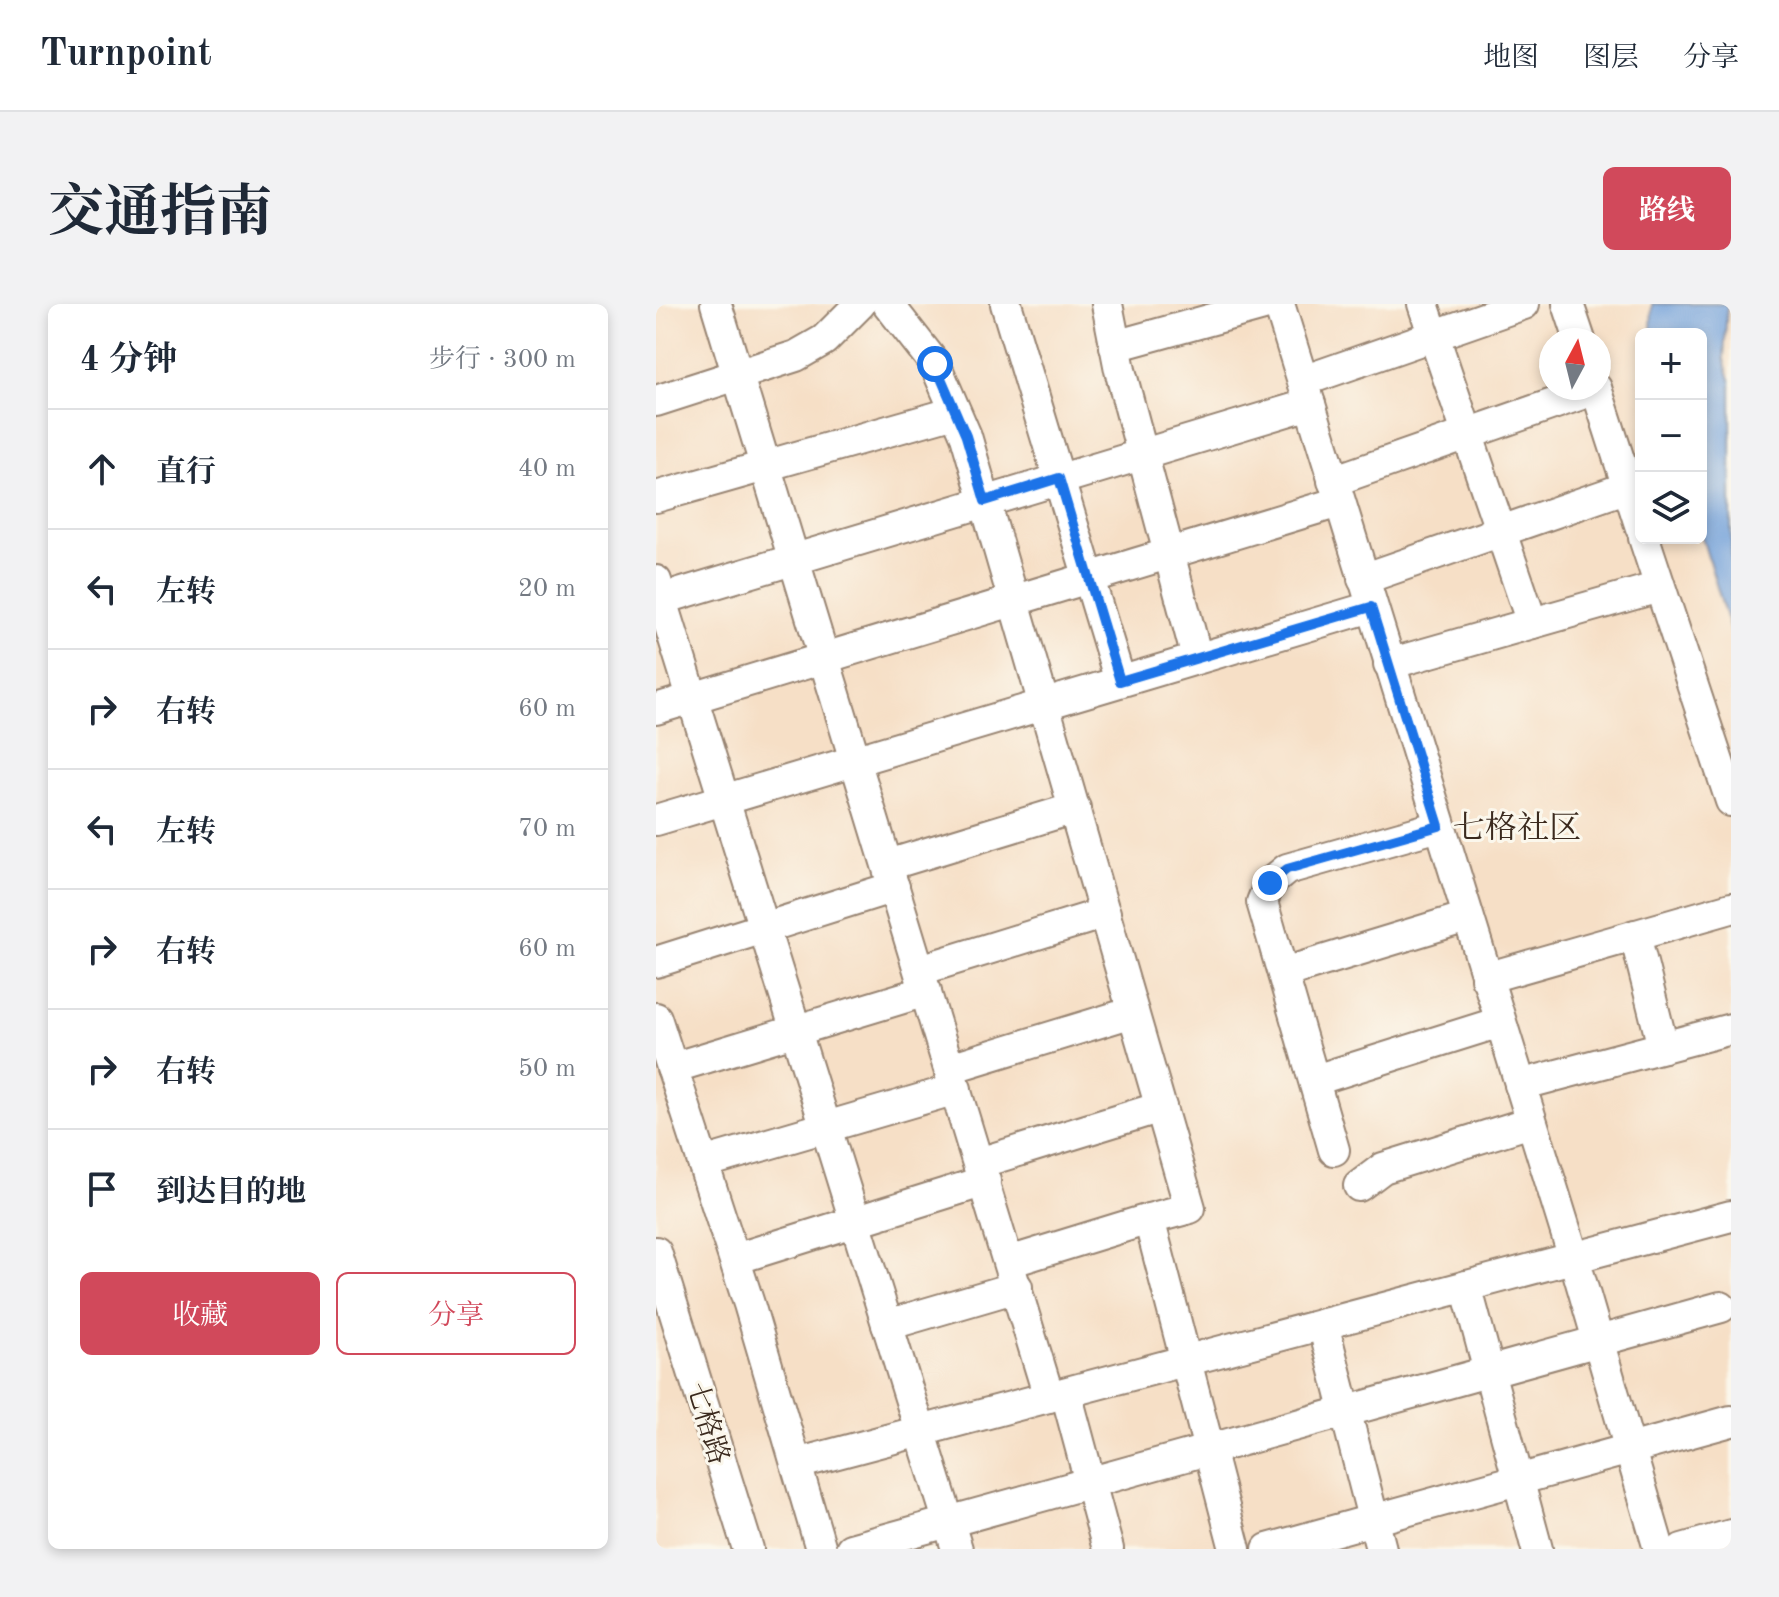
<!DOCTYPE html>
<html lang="zh">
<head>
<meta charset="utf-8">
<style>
	:root { --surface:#fff; --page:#f2f2f3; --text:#1f2937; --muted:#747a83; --line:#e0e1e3; --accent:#d1495b }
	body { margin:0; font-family:"Old Standard TT","Noto Serif SC",serif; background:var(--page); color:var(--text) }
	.controls { position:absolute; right:24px; top:24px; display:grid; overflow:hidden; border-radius:12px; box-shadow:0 4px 12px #0003 }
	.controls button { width:72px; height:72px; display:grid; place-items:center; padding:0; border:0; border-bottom:2px solid var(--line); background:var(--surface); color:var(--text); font:40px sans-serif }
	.compass { position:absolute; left:883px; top:24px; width:72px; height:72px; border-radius:50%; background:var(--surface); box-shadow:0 4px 12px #0003; rotate:7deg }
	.stop { position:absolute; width:24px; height:24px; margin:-18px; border:6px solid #1a73e8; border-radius:50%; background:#fff }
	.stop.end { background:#1a73e8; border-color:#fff; box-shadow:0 2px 8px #0008 }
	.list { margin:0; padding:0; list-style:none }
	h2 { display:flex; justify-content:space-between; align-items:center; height:104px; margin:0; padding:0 32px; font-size:34px }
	h2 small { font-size:26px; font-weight:400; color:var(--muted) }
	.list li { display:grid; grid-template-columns:52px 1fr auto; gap:24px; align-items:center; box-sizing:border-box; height:120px; padding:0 32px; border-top:2px solid var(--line) }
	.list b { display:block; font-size:30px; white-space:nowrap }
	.list em { font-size:26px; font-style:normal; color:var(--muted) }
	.actions { display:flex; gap:16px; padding:24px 32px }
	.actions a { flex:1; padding:18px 0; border:2px solid var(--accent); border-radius:12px; text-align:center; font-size:28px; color:var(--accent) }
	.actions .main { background:var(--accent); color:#fff }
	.icon { flex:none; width:44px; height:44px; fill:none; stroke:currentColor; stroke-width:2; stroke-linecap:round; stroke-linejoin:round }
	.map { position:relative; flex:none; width:1075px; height:1245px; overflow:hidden; border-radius:12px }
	header { display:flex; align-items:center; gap:48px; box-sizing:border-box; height:112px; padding:0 40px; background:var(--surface); border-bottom:2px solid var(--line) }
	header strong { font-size:38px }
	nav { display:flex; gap:44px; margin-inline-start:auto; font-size:28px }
	.intro { display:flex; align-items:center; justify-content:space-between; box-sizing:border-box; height:192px; padding:0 48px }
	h1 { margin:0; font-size:56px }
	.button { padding:20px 36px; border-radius:12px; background:var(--accent); color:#fff; font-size:28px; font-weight:700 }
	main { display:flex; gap:48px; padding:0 48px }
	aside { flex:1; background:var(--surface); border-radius:12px; box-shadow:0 4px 12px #0003 }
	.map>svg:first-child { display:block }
	.water { fill:#72a0da; stroke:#56657c; stroke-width:2 }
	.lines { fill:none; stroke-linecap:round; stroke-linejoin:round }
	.minor-casing { stroke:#988472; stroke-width:34 }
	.minor { stroke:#fff; stroke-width:30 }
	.route { stroke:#1a73e8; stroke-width:10 }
	.labels { text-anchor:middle; stroke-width:6; stroke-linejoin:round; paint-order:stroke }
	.street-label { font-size:28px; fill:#3b2a1e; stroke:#fbf7ec }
	.quarter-label { font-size:32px; fill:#3b2a1e; stroke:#fbf7ec }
</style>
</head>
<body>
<header>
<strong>Turnpoint</strong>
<nav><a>地图</a><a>图层</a><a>分享</a></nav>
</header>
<div class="intro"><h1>交通指南</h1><a class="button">路线</a></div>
<main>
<aside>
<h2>4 分钟<small>步行 · 300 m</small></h2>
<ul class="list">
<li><svg class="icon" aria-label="ahead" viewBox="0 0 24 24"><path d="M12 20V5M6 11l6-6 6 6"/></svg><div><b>直行</b></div><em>40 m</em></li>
<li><svg class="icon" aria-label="left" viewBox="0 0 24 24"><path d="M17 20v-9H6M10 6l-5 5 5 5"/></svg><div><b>左转</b></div><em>20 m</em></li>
<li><svg class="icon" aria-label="right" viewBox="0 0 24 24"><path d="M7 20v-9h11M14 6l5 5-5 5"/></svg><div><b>右转</b></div><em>60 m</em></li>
<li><svg class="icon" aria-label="left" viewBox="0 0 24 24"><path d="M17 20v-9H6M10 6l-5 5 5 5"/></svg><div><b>左转</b></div><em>70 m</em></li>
<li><svg class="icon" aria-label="right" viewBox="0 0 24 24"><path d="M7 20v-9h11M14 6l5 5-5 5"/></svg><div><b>右转</b></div><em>60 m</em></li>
<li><svg class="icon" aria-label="right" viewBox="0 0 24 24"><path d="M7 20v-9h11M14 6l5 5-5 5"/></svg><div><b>右转</b></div><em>50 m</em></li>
<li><svg class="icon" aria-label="arrive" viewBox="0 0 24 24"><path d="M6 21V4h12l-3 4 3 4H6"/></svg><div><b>到达目的地</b></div></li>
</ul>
<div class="actions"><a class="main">收藏</a><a>分享</a></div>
</aside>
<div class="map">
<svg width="1075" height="1245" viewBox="0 0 1075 1245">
	<rect width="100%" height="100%" fill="#fbf7ec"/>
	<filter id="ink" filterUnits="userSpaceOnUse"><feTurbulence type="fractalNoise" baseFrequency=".0125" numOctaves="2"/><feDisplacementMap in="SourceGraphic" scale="16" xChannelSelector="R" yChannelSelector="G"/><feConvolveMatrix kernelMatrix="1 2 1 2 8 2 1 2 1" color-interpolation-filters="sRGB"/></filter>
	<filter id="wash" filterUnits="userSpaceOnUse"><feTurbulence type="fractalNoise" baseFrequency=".006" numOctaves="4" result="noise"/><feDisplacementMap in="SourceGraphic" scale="32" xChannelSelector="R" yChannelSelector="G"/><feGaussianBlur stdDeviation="1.8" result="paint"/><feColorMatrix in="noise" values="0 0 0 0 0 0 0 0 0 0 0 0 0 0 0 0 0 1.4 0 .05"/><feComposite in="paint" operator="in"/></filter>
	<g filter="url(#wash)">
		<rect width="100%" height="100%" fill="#f6dfc6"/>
		<polygon class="water" points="996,0 1071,0 1068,55 1075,79 1075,330 1045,230 1045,30 995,30"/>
	</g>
	<g filter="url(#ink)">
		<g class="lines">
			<g class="minor-casing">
				<g id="minor">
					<polyline points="60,0 393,1093"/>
					<polyline points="232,0 279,60 310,132 534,904 493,915 579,1245"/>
					<polyline points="350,0 464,377"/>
					<polyline points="451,0 464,66 541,354"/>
					<polyline points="623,0 918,954 1003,1245"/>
					<polyline points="767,0 876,319"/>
					<polyline points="912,0 924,36"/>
					<polyline points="459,42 611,0"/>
					<polyline points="647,77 868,0"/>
					<polyline points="940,84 985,224"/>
					<polyline points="0,97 140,52 168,36 204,0"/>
					<polyline points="677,177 940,85"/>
					<polyline points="0,193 299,108"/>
					<polyline points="988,234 1075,497"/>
					<polyline points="707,275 972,183"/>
					<polyline points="0,277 301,1245"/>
					<polyline points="0,297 654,100"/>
					<polyline points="733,360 1003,283"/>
					<polyline points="0,405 683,198"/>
					<polyline points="0,516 715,303"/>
					<polyline points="232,561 419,504"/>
					<polyline points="979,631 1007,743"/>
					<polyline points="0,658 238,583"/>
					<polyline points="264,666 449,609"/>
					<polyline points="627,669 811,613"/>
					<polyline points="830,674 1075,604"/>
					<polyline points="0,714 93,1000 165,1245"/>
					<polyline points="16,764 270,687"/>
					<polyline points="294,764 477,708"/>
					<polyline points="659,776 844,718"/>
					<polyline points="864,781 1075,725"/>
					<polyline points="678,846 606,598 614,579 631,565 783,522"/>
					<polyline points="47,859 300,785"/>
					<polyline points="323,859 505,803"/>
					<polyline points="703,882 727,864 875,818"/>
					<polyline points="0,948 92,1245"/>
					<polyline points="79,955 329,877"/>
					<polyline points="353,958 493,915"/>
					<polyline points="810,982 881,1245"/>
					<polyline points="667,1020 725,1245"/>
					<polyline points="231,1021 361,983"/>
					<polyline points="410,1089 452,1245"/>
					<polyline points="140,1160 1075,912"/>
					<polyline points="195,1245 1065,1003"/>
					<polyline points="612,1245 1075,1117"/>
					<polyline points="1026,1245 1075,1231"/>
				</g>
			</g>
			<use href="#minor" class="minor"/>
		</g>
	</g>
	<g class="lines" filter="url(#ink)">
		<polyline class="route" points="279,60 310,132 329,197 403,174 464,377 715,303 783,522 631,565 614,579"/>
	</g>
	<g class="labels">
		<g class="street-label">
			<text transform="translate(53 1119) rotate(73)" y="10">七格路</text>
		</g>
		<g class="quarter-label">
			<text x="861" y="534">七格社区</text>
		</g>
	</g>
</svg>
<div class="controls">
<button>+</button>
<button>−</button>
<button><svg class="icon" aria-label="layers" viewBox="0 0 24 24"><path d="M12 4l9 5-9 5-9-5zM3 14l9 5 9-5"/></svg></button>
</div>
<svg class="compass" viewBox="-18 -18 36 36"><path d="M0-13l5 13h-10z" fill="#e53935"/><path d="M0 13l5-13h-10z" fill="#747a83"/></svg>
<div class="stop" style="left:279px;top:60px"></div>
<div class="stop end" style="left:614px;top:579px"></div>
</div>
</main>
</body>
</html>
